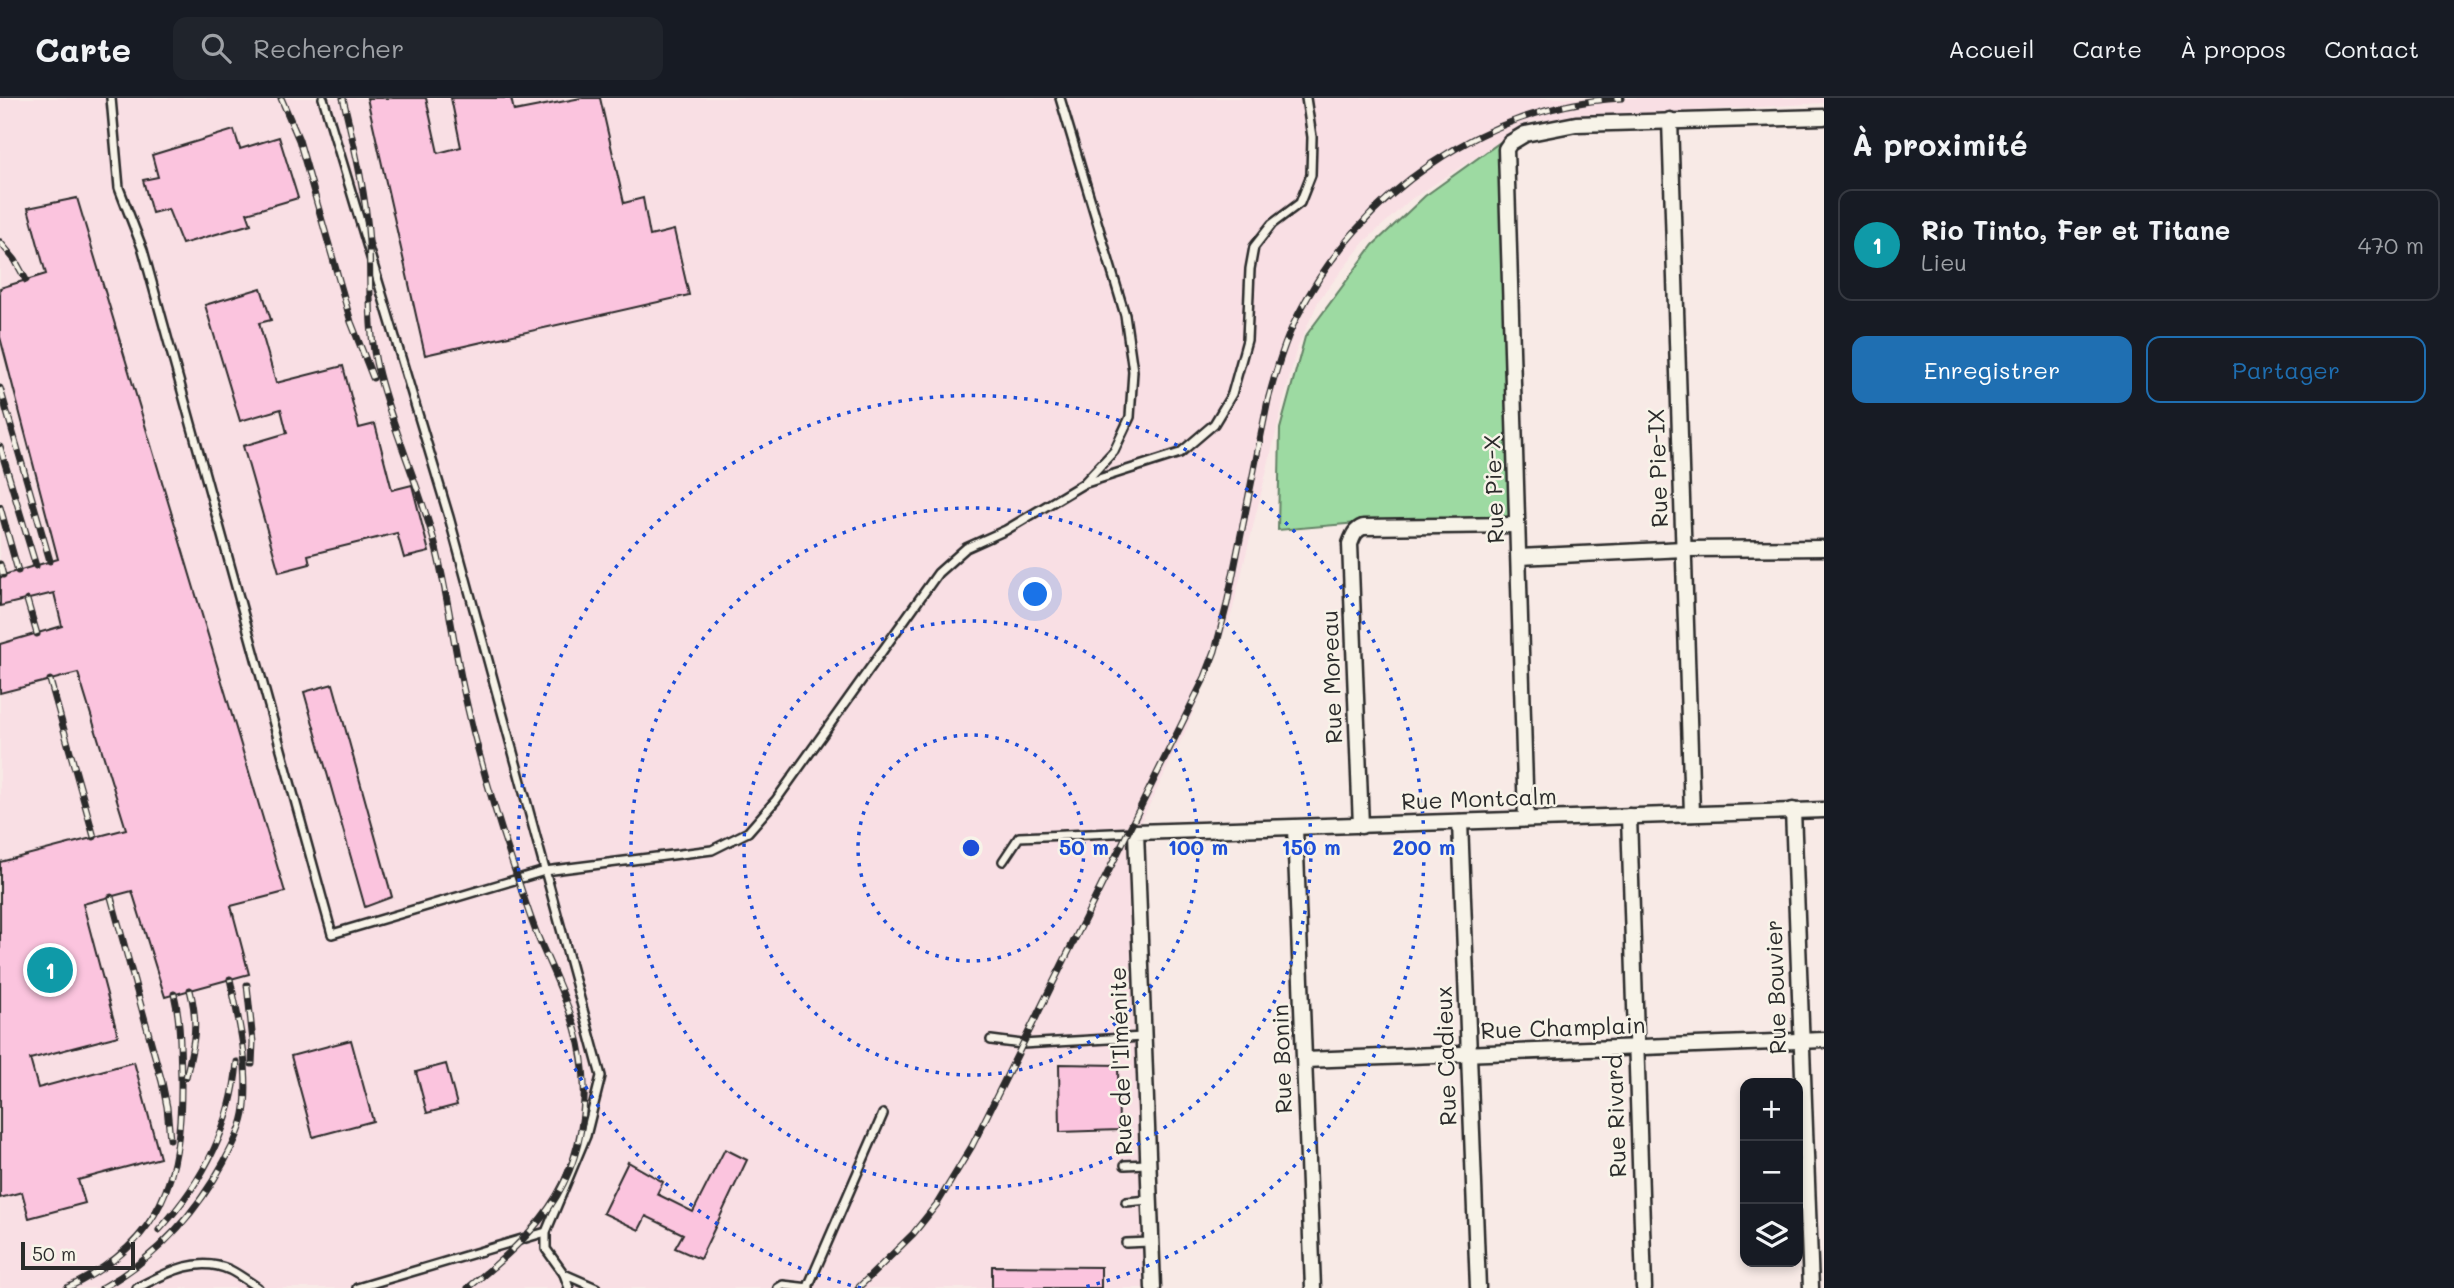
<!DOCTYPE html>
<html lang="fr">
<head>
<meta charset="utf-8">
<style>
	:root { --surface:#171b24; --page:#20242c; --text:#f1f3f6; --muted:#9ea1a6; --line:#363941; --accent:#1f6fb2 }
	body { margin:0; font-family:Mali,sans-serif; background:var(--page); color:var(--text) }
	.controls { position:absolute; right:21px; bottom:21px; display:grid; overflow:hidden; border-radius:14px; box-shadow:0 4px 10px #0003 }
	.controls button { width:63px; height:63px; display:grid; place-items:center; padding:0; border:0; border-bottom:2px solid var(--line); background:var(--surface); color:var(--text); font:35px sans-serif }
	.scale { position:absolute; left:21px; bottom:18px; width:114px; box-sizing:border-box; padding-left:7px; border:4px solid #2b2b2b; border-top:0; font-size:19px; line-height:24px; white-space:nowrap; color:#2b2b2b; -webkit-text-stroke:5px #f7f3e8; paint-order:stroke }
	.you { position:absolute; left:1036px; top:497px; width:24px; height:24px; margin:-18px; border:5px solid #fff; border-radius:50%; background:#1a73e8; box-shadow:0 0 0 10px #1a73e833 }
	.badge { display:grid; place-items:center; width:46px; height:46px; border-radius:50%; background:var(--accent); color:#fff; font-size:23px; font-weight:700 }
	.pin { position:absolute; translate:-50% -50%; border:4px solid #fff; box-shadow:0 2px 7px #0006 }
	.list { margin:0; padding:0; list-style:none }
	h2 { display:flex; justify-content:space-between; align-items:center; height:91px; margin:0; padding:0 28px; font-size:30px }
	h2 small { font-size:23px; font-weight:400; color:var(--muted) }
	.list li { display:grid; grid-template-columns:46px 1fr auto; gap:21px; align-items:center; box-sizing:border-box; height:112px; margin:0 14px 14px; padding:0 14px; border:2px solid var(--line); border-radius:14px }
	.list b { display:block; font-size:26px; white-space:nowrap }
	.list p { margin:0; font-size:23px; white-space:nowrap; color:var(--muted) }
	.list em { font-size:23px; font-style:normal; color:var(--muted) }
	.actions { display:flex; gap:14px; padding:21px 28px }
	.actions a { flex:1; padding:16px 0; border:2px solid var(--accent); border-radius:14px; text-align:center; font-size:24px; color:var(--accent) }
	.actions .main { background:var(--accent); color:#fff }
	.icon { flex:none; width:38px; height:38px; fill:none; stroke:currentColor; stroke-width:2; stroke-linecap:round; stroke-linejoin:round }
	.map { position:relative; flex:none; width:1824px; height:1190px; overflow:hidden }
	header { display:flex; align-items:center; gap:42px; box-sizing:border-box; height:98px; padding:0 35px; background:var(--surface); border-bottom:2px solid var(--line) }
	header strong { font-size:33px }
	nav { display:flex; gap:38px; margin-inline-start:auto; font-size:24px }
	.search { width:490px; height:63px; background:var(--page); display:flex; align-items:center; gap:18px; box-sizing:border-box; padding:0 24px; border-radius:14px; color:var(--muted); font-size:26px }
	main { display:flex }
	aside { flex:1; background:var(--surface) }
	.map>svg:first-child { display:block }
	.built { fill:#f9dfe4 }
	.green { fill:#9ddaa2; stroke:#648266; stroke-width:2 }
	.building { fill:#fbc4de; stroke:#2b2b2b; stroke-width:2 }
	.lines { fill:none; stroke-linecap:round; stroke-linejoin:round }
	.lane-casing { stroke:#2b2b2b; stroke-width:12 }
	.street-casing { stroke:#2b2b2b; stroke-width:19 }
	.lane { stroke:#f7f3e8; stroke-width:7 }
	.street { stroke:#f7f3e8; stroke-width:14 }
	.rail-casing { stroke:#2b2b2b; stroke-width:7 }
	.rail { stroke:#f7f3e8; stroke-width:4.5; stroke-dasharray:13; stroke-linecap:butt }
	.ring { fill:none; stroke:#1d4ed8; stroke-width:3.5; stroke-dasharray:3.5 7 }
	.labels { text-anchor:middle; stroke-width:5; stroke-linejoin:round; paint-order:stroke }
	.street-label { font-size:23px; fill:#2b2b2b; stroke:#f7f3e8 }
	.centre { fill:#1d4ed8; stroke:#f7f3e8; stroke-width:3.5 }
	.ring-label { font-size:21px; text-anchor:middle; font-weight:bold; fill:#1d4ed8; stroke:#f7f3e8; stroke-width:5; stroke-linejoin:round; paint-order:stroke }
</style>
</head>
<body>
<header>
<strong>Carte</strong>
<div class="search"><svg class="icon" aria-label="search" viewBox="0 0 24 24"><circle cx="10" cy="10" r="6"/><path d="M15 15l6 6"/></svg>Rechercher</div>
<nav><a>Accueil</a><a>Carte</a><a>À propos</a><a>Contact</a></nav>
</header>
<main>
<div class="map">
<svg width="1824" height="1190" viewBox="0 0 1824 1190">
	<rect width="100%" height="100%" fill="#f8eae6"/>
	<filter id="ink" filterUnits="userSpaceOnUse"><feTurbulence type="fractalNoise" baseFrequency=".0143" numOctaves="2"/><feDisplacementMap in="SourceGraphic" scale="14" xChannelSelector="R" yChannelSelector="G"/><feConvolveMatrix kernelMatrix="1 2 1 2 8 2 1 2 1" color-interpolation-filters="sRGB"/></filter>
	<g filter="url(#ink)">
		<polygon class="built" points="0,0 1824,0 1824,5 1532,23 1410,102 1364,144 1319,202 1296,253 1232,514 1186,632 1136,734 1144,1190 0,1190"/>
		<polygon class="green" points="1499,45 1517,418 1358,425 1278,432 1280,331 1305,239 1373,147 1425,98"/>
		<g class="building">
			<polygon points="367,0 426,0 438,55 461,49 451,0 511,0 514,13 581,0 600,0 624,105 643,100 650,138 674,132 689,197 425,257"/>
			<polygon points="234,32 240,51 279,39 298,100 247,115 251,126 182,146 168,111 152,115 143,82 158,79 152,57"/>
			<polygon points="77,100 285,794 231,808 249,876 165,899 132,793 83,806 118,938 30,961 38,990 134,964 160,1060 78,1082 85,1105 29,1120 22,1094 0,1100 0,764 126,731 78,575 0,595 0,546 62,528 54,495 0,508 0,478 58,461 0,239 0,190 46,176 28,110"/>
			<polygon points="261,190 271,222 259,225 276,285 343,268 359,330 375,326 392,392 412,387 429,454 404,460 397,435 308,457 310,466 279,474 243,348 287,335 281,311 240,323 205,207"/>
			<polygon points="333,586 392,799 365,809 304,594"/>
			<polygon points="351,942 373,1023 313,1039 291,958"/>
			<polygon points="446,966 457,1007 427,1015 416,974"/>
			<polygon points="1059,966 1118,967 1119,1032 1060,1034"/>
			<polygon points="725,1051 747,1062 700,1161 675,1150 683,1136 646,1118 639,1132 603,1115 628,1064 663,1084 657,1096 693,1114"/>
			<polygon points="992,1168 1101,1169 1101,1190 992,1190"/>
		</g>
		<g class="lines">
			<g class="lane-casing">
				<g id="lane">
					<polyline points="111,0 119,90 143,152 332,836 545,773 712,752 748,734 776,702 938,475 966,450 1006,432 1083,386 1114,353 1130,319 1133,273 1125,217 1060,0"/>
					<polyline points="323,0 449,419 601,978 586,1038 546,1134 546,1151 564,1176 569,1190"/>
					<polyline points="1083,386 1180,355 1214,326 1232,296 1247,242 1250,171 1254,149 1272,126 1300,105 1311,77 1312,39 1306,0"/>
					<polyline points="1003,763 1019,739 1136,734"/>
					<polyline points="991,942 1022,946 1143,939"/>
					<polyline points="1125,1067 1147,1066"/>
					<polyline points="1126,1104 1149,1102"/>
					<polyline points="1126,1145 1150,1144"/>
					<polyline points="564,1176 596,1190"/>
					<polyline points="808,1189 883,1016"/>
					<path d="M137,1190C166,1175 198,1157 230,1172C240,1177 249,1184 258,1190"/>
					<polyline points="357,1190 546,1134"/>
					<polyline points="778,1190 783,1187 809,1190"/>
				</g>
			</g>
			<g class="street-casing">
				<g id="street">
					<polyline points="1670,22 1692,716"/>
					<polyline points="1519,459 1684,451 1824,450"/>
					<polyline points="1793,712 1811,1190"/>
					<polyline points="1629,718 1644,1190"/>
					<polyline points="1526,721 1506,51 1510,45 1525,36 1576,26 1824,19"/>
					<polyline points="1460,724 1478,1190"/>
					<path d="M1361,728L1350,446C1353,438 1355,432 1363,429L1517,427"/>
					<polyline points="1295,730 1313,1190"/>
					<polyline points="1305,962 1824,942"/>
					<polyline points="1153,1190 1136,734 1824,712"/>
				</g>
			</g>
			<use href="#lane" class="lane"/>
			<use href="#street" class="street"/>
			<g class="rail-casing">
				<g id="rail">
					<polyline points="281,0 299,42 351,224 373,280"/>
					<path d="M343,0C354,47 366,96 369,144C371,188 367,233 379,277C394,334 419,388 435,446C447,493 453,542 463,589C475,645 493,707 511,761C520,787 528,814 538,839C562,895 587,939 584,1002C580,1092 533,1137 468,1190"/>
					<polyline points="0,144 15,162 26,182"/>
					<polyline points="0,290 50,463"/>
					<polyline points="0,349 36,468"/>
					<polyline points="0,409 18,473"/>
					<polyline points="0,466 3,477"/>
					<polyline points="27,502 37,536"/>
					<polyline points="50,582 94,739"/>
					<polyline points="111,799 162,984 167,1009 170,1041"/>
					<polyline points="247,887 253,944 252,966"/>
					<path d="M186,979C194,945 199,927 190,892"/>
					<path d="M159,1132C202,1085 232,1028 237,964"/>
					<path d="M67,1190C162,1145 182,1081 181,981C180,952 181,925 174,896"/>
					<path d="M102,1190C156,1160 195,1117 224,1064C233,1047 243,1029 245,1009C249,966 239,922 230,881"/>
					<path d="M858,1190L913,1136L937,1106L972,1048L1205,579L1215,553L1227,506L1268,302C1276,273 1284,244 1298,217C1360,95 1484,8 1622,0"/>
				</g>
			</g>
			<use href="#rail" class="rail"/>
		</g>
	</g>
	<g class="ring">
		<circle cx="971" cy="750" r="113"/>
		<circle cx="971" cy="750" r="227"/>
		<circle cx="971" cy="750" r="340"/>
		<path d="M861 1190A453 453 0 1 1 1081 1190"/>
	</g>
	<g class="labels">
		<g class="street-label">
			<text transform="translate(1658 370) rotate(-92)" y="8">Rue Pie-IX</text>
			<text transform="translate(1494 391) rotate(-92)" y="8">Rue Pie-X</text>
			<text transform="translate(1332 579) rotate(-92)" y="8">Rue Moreau</text>
			<text transform="translate(1479 701) rotate(-2)" y="8">Rue Montcalm</text>
			<text transform="translate(1776 889) rotate(-92)" y="8">Rue Bouvier</text>
			<text transform="translate(1563 930) rotate(-2)" y="8">Rue Champlain</text>
			<text transform="translate(1446 958) rotate(-92)" y="8">Rue Cadieux</text>
			<text transform="translate(1282 961) rotate(-92)" y="8">Rue Bonin</text>
			<text transform="translate(1121 963) rotate(-92)" y="8">Rue de l'Ilménite</text>
			<text transform="translate(1616 1018) rotate(-92)" y="8">Rue Rivard</text>
		</g>
	</g>
	<circle cx="971" cy="750" r="10" class="centre"/>
	<g class="ring-label">
		<text x="1084" y="757">50 m</text>
		<text x="1198" y="757">100 m</text>
		<text x="1311" y="757">150 m</text>
		<text x="1424" y="757">200 m</text>
	</g>
</svg>
<div class="controls">
<button>+</button>
<button>−</button>
<button><svg class="icon" aria-label="layers" viewBox="0 0 24 24"><path d="M12 4l9 5-9 5-9-5zM3 14l9 5 9-5"/></svg></button>
</div>
<div class="scale">50 m</div>
<div class="you"></div>
<div class="pin badge" style="left:50px;top:872px;background:#0f9aa8">1</div>
</div>
<aside>
<h2>À proximité<small></small></h2>
<ul class="list">
<li><span class="badge" style="background:#0f9aa8">1</span><div><b>Rio Tinto, Fer et Titane</b><p>Lieu</p></div><em>470 m</em></li>
</ul>
<div class="actions"><a class="main">Enregistrer</a><a>Partager</a></div>
</aside>
</main>
</body>
</html>
